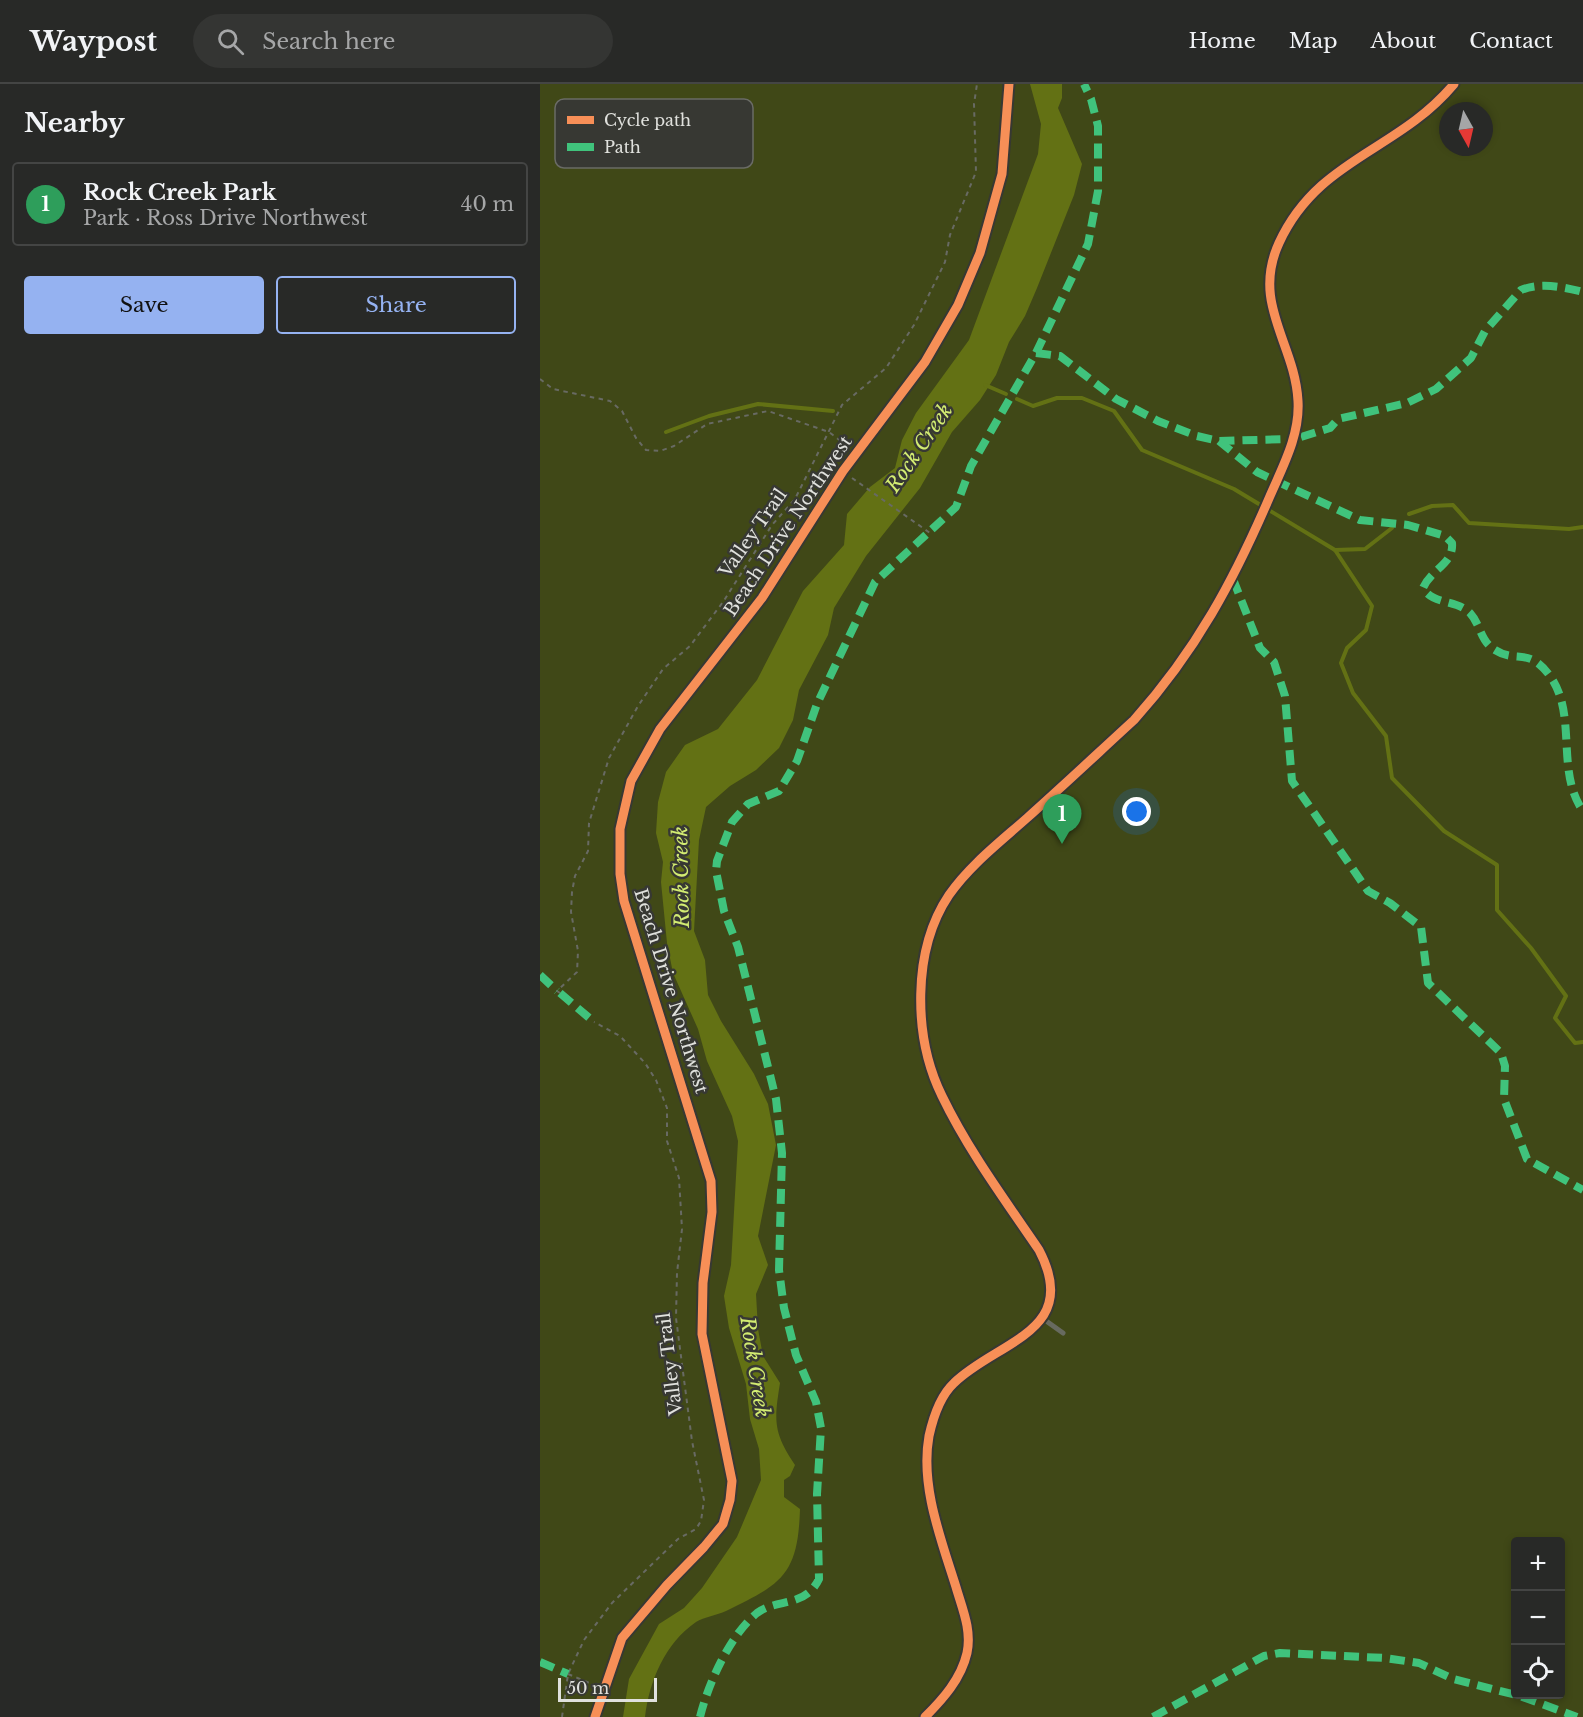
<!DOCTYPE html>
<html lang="en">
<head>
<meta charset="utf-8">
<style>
	:root { --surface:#282927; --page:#343533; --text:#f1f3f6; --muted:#a5a6a7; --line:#444544; --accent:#95b2f1 }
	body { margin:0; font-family:"Libre Baskerville",serif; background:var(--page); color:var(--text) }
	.controls { position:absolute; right:18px; bottom:18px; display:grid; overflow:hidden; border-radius:6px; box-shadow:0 3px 9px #0003 }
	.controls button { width:54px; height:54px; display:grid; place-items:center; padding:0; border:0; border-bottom:2px solid var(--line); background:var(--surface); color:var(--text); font:30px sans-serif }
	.compass { position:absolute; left:899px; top:18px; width:54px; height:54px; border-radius:50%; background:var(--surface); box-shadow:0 3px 9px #0003; rotate:172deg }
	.scale { position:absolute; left:18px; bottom:15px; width:99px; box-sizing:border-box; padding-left:6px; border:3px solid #e0e1dd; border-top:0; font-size:16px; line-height:21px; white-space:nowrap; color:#e0e1dd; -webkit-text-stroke:4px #373833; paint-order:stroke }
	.you { position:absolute; left:597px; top:728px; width:21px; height:21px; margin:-15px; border:4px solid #fff; border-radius:50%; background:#1a73e8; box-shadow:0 0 0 9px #1a73e833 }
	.badge { display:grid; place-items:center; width:39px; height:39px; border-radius:50%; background:var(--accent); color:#fff; font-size:20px; font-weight:700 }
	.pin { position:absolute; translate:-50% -50px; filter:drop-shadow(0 2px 3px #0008) }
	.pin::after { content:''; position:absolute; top:32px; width:21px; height:18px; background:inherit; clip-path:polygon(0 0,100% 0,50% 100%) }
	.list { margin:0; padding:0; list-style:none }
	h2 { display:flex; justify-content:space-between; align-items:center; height:78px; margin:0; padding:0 24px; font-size:26px }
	h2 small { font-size:20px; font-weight:400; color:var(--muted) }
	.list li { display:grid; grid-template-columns:39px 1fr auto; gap:18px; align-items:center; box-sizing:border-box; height:84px; margin:0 12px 12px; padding:0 12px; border:2px solid var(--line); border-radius:6px }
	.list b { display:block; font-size:22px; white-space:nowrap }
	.list p { margin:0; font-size:20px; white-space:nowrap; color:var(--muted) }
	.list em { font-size:20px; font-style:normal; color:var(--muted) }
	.actions { display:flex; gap:12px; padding:18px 24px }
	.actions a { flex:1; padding:14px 0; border:2px solid var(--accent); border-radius:6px; text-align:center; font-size:21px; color:var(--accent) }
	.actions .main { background:var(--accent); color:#111 }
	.icon { flex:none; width:33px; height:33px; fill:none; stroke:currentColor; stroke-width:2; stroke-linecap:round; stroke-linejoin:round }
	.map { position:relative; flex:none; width:1043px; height:1633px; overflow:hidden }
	header { display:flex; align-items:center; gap:36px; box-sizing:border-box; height:84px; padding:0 30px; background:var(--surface); border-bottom:2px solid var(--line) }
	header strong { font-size:28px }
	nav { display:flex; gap:33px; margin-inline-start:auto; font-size:21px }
	.search { width:420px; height:54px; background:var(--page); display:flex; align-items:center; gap:15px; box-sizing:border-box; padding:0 21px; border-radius:33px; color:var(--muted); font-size:22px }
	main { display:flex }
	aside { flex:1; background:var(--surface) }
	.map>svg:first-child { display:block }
	.green { fill:#404817; fill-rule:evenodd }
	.water { fill:#637114 }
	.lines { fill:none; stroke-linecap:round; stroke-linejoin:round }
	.stream { stroke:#637114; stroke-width:4 }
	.path { stroke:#686a63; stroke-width:2; stroke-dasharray:4.5 4.5; stroke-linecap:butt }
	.lane { stroke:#676a5f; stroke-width:5 }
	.street { stroke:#676a5f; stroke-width:10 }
	.quiet { stroke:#40c37c; stroke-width:8; stroke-dasharray:15 8; stroke-linecap:butt }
	.cycleway-casing { stroke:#373833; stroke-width:13 }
	.cycleway { stroke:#f78f57; stroke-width:9 }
	.labels { text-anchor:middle; stroke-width:5; stroke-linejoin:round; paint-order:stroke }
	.street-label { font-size:18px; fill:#e0e1dd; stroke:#373833 }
	.water-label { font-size:20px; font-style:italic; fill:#d3ec72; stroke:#373833 }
	.key { fill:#373833; stroke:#6a6b66; stroke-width:1.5 }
	.key-label { font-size:16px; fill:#e0e1dd }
</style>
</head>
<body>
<header>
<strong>Waypost</strong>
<div class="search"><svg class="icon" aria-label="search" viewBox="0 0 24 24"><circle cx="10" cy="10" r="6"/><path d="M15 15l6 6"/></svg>Search here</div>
<nav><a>Home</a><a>Map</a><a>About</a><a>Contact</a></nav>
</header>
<main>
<aside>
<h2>Nearby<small></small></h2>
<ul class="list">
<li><span class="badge" style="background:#2e9e5b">1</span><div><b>Rock Creek Park</b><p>Park · Ross Drive Northwest</p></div><em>40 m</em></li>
</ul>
<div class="actions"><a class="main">Save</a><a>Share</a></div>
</aside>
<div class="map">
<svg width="1043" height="1633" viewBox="0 0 1043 1633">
	<rect width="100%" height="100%" fill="#363734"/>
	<path class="green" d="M0,0H1043V1633H0ZM908,27H944V63H908ZM975,1458H1020V1610H975Z"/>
	<path class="water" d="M490,0H522V14L518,24L542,80L534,111L497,204L485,232L469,258L456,291L440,316L412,348L380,404L326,472L294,524L288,551L259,606L253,636L239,664L216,686L190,702L166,723L159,756L154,847L165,876L168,911L181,937L214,990L228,1020L236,1061L218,1152L228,1181L216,1210L218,1245L223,1272L240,1299C234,1337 233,1348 255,1381L250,1392L244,1396V1413L260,1425C258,1491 242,1500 186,1527C177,1531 164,1533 156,1538C125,1559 109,1598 105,1633H83L89,1595L119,1540L144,1524L162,1504L197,1453L221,1396L219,1365L210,1335L206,1300L189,1244L184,1212L191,1181L198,1057L192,1032L167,977L158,945L133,889L127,859L121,798L123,778L116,749L118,718L126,688L145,661L178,645L217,596L263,507L304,461L307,430L330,403L355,384L362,356L376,329L429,256L498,70L501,40Z"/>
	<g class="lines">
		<g class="stream">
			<polyline points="445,301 466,310"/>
			<polyline points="477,315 493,322 517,314 542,314 574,327 602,366 694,405 795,466 832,522 826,546 807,564 801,579 813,609 846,652 852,694 904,747 957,781 957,826 991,864 1026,912 1015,934 1035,959 1043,958"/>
			<polyline points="126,348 169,332 218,320 293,327"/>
			<polyline points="869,430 892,422 913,421 929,439 1029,445 1043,443"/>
			<polyline points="795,466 825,465 852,444"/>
		</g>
		<g class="path">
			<polyline points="0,295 13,305 70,317 82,327 96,354 106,366 120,367 134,362 167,340 228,327 289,348 307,362"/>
			<polyline points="312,394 390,449"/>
			<polyline points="20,909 17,907 37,888 38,867 31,828 32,808 35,792 48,767 49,739 69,674 98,622 123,585 150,562 183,518 232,441 255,415 302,321 346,284 374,241 405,178 410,151 436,88 434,20 437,0"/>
			<polyline points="28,1590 54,1601"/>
			<polyline points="22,1633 28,1590 44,1556 72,1519 138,1455 156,1445 161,1437 164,1416 152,1357 136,1234 137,1189 142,1145 139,1094 127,1057 127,1024 116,996 105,979 80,952 54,938"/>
		</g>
		<polyline class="lane" points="502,1234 523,1249"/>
		<g class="street">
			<polyline points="55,1633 82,1554 127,1501 164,1463 183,1440 190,1416 192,1397 162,1250 163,1199 172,1128 171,1097 84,817 80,790 80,745 91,697 120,645 222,514 303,387 385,278 418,221 440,169 462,90 469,0"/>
			<path d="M385,1633C403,1615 421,1595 427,1569C432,1546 422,1524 416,1503C401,1455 380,1402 389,1352C393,1334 400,1312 414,1299C457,1257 542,1248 499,1166C465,1116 428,1066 402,1012C373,953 372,866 409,811C430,781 460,758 487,734C523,702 558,669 594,636C656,567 694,496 730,412C743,382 760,351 758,317C755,259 711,220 739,159C778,74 857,68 914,0"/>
		</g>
		<g class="quiet">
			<polyline points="496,269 520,272 576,315 618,337 657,352 679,357 748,355"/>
			<path d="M761,353L790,344L798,335L867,319L896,305L931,274L945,247L981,206C1001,198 1023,203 1043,208"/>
			<path d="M679,357L717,388L820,436L868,441L905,452L912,459C914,480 891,485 883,504C893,521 916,515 930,529C941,541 940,557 955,566C977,580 988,562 1010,592C1038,631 1015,687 1043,727"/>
			<polyline points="693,495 720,564 734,578 745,612 752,697 828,807 850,819 881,843 888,899 961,969 965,982 964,1015 987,1075 1043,1106"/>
			<polyline points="0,891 17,907"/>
			<polyline points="20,909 54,938"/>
			<polyline points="0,1578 28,1590"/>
			<path d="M160,1633C168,1600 190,1551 217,1529C237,1514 265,1524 279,1495L277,1410L281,1344L276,1318L256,1271L244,1224L239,1186L242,1069L236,1015L198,863L184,827L176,787L177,777L192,738L208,720L239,707L257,677L277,620L335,498L416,423L431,382L496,269L548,160L558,107V42L551,15L544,0"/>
			<polyline points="613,1633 724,1572 740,1569 845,1574 879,1579 913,1595 980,1612 1037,1633"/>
		</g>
		<g class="cycleway-casing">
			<g id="cycleway">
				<polyline points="55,1633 82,1554 127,1501 164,1463 183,1440 190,1416 192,1397 162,1250 163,1199 172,1128 171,1097 84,817 80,790 80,745 91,697 120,645 222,514 303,387 385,278 418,221 440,169 462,90 469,0"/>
				<path d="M385,1633C403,1615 421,1595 427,1569C432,1546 422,1524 416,1503C401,1455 380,1402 389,1352C393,1334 400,1312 414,1299C457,1257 542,1248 499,1166C465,1116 428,1066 402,1012C373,953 372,866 409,811C430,781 460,758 487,734C523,702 558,669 594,636C656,567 694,496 730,412C743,382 760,351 758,317C755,259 711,220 739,159C778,74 857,68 914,0"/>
			</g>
		</g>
		<use href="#cycleway" class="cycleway"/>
	</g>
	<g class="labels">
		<g class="street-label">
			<text transform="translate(248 442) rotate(-56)" y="6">Beach Drive Northwest</text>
			<text transform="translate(213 449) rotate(-55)" y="6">Valley Trail</text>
			<text transform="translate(131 907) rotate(73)" y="6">Beach Drive Northwest</text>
			<text transform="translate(130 1280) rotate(-97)" y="6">Valley Trail</text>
		</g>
		<g class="water-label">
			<text transform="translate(379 364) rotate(-56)" y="7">Rock Creek</text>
			<text transform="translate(141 793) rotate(-91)" y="7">Rock Creek</text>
			<text transform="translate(215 1283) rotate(81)" y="7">Rock Creek</text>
		</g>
	</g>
	<rect x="15" y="15" width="198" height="69" rx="9" class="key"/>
	<rect x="27" y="32" width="27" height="8" fill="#f78f57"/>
	<rect x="27" y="59" width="27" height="8" fill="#40c37c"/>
	<g class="key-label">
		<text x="64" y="42">Cycle path</text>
		<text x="64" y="69">Path</text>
	</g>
</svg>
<div class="controls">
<button>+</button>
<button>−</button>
<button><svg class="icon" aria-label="locate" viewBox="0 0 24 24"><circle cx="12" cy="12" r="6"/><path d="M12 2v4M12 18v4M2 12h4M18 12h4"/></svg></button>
</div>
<svg class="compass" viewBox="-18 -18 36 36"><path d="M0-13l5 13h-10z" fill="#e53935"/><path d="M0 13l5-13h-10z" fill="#a5a6a7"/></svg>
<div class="scale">50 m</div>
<div class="you"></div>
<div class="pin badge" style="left:522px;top:760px;background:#2e9e5b">1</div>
</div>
</main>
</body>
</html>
